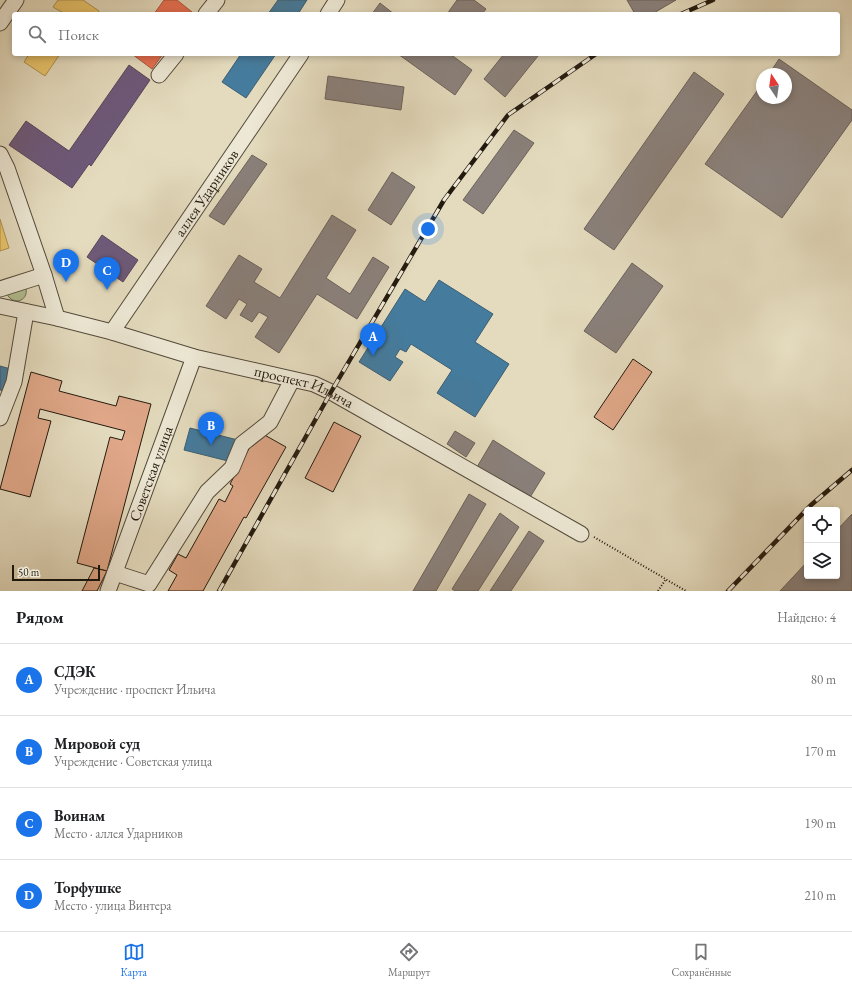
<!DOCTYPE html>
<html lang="ru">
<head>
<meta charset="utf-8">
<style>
	:root { --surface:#fff; --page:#f6f6f6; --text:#202124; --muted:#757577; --line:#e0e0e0; --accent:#1a73e8 }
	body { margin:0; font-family:"EB Garamond",serif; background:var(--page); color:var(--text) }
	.controls { position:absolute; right:12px; bottom:12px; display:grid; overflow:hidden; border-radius:4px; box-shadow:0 2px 6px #0003 }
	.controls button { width:36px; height:36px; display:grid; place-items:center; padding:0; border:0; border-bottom:1px solid var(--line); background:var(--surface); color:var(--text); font:20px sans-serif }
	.compass { position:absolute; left:756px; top:68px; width:36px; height:36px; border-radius:50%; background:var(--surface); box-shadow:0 2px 6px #0003; rotate:347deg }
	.scale { position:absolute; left:12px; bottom:10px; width:88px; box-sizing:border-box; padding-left:4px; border:2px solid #231a0f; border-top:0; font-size:11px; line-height:14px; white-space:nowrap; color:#231a0f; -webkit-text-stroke:3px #ede8d5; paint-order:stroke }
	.you { position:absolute; left:428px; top:229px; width:14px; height:14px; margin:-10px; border:3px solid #fff; border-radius:50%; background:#1a73e8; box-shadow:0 0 0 6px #1a73e833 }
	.badge { display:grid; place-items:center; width:26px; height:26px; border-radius:50%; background:var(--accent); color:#fff; font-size:13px; font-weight:700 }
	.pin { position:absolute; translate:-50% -33px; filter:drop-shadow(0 1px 2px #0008) }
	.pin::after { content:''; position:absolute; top:21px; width:14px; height:12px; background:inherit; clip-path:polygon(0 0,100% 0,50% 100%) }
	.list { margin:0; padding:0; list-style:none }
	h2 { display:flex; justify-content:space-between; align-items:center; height:52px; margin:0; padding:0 16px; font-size:17px }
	h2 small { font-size:13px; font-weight:400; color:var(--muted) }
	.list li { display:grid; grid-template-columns:26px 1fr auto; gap:12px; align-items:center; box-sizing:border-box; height:72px; padding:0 16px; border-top:1px solid var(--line) }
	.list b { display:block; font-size:15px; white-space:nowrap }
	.list p { margin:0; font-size:13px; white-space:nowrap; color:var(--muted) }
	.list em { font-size:13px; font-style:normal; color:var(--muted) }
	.icon { flex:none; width:22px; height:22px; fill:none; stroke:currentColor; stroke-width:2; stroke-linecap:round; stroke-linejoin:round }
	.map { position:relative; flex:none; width:852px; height:591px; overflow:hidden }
	.search { position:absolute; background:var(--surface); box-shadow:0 2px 6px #0003; left:12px; right:12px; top:12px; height:44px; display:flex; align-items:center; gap:10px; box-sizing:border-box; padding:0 14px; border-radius:4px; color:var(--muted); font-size:15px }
	.sheet { height:340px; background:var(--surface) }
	nav { display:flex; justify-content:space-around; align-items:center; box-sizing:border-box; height:56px; border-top:1px solid var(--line); background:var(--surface); font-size:11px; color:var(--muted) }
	nav a { display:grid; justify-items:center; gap:2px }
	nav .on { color:var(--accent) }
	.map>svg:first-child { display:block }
	.green { fill:#b2c093; stroke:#6a6d51 }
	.homes { fill:#e9c46a; stroke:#ae914f }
	.shops { fill:#e76f51; stroke:#ac563d }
	.offices { fill:#6d597a; stroke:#57465a }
	.public { fill:#457b9d; stroke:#3b5e72 }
	.industry { fill:#8a817c; stroke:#6b625b }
	.building { fill:#e0a889; stroke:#231a0f }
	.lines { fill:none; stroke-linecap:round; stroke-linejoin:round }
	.minor-casing { stroke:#534a3b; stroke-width:17 }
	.path { stroke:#231a0f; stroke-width:2; stroke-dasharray:1 2; stroke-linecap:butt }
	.minor { stroke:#ede8d5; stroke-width:15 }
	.rail-casing { stroke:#231a0f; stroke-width:4.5 }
	.rail { stroke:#ede8d5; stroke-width:3; stroke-dasharray:9; stroke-linecap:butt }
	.labels { text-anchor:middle; stroke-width:4; stroke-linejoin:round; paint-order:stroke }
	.street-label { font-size:15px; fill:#231a0f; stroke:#ede8d5 }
</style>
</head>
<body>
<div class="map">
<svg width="852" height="591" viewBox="0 0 852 591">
	<rect width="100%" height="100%" fill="#e4dbbe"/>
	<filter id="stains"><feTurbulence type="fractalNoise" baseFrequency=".005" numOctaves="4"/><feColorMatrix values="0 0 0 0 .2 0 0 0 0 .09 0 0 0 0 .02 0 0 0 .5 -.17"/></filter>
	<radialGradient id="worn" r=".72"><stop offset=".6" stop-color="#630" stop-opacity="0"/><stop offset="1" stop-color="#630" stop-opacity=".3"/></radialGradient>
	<path class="green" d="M25,285C32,302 9,308 6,290Z"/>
	<g class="homes">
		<polygon points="58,0 83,0 99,11 97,14 65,14 53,7"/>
		<polygon points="29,54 60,54 45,76 24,62"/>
		<polygon points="0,219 9,248 0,251"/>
	</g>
	<g class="shops">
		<polygon points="164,0 177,0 192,12 191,14 154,14"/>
		<polygon points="132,54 163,54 152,69"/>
	</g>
	<g class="offices">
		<polygon points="129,65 150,80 91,166 89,164 72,188 9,145 26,121 69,151"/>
		<polygon points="102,235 138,260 123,282 87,257"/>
	</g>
	<g class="public">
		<polygon points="278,0 307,0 298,14 268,14"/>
		<polygon points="241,54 276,54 246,98 222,82"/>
		<polygon points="439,280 493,314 475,342 509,364 475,417 437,393 452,370 411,344 406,352 400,349 395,357 403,362 390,381 359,362 405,289 425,302"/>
		<polygon points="0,366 11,369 5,391 0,390"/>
		<polygon points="190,428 238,440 232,462 184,450"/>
	</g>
	<g class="industry">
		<polygon points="457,0 474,0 486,9 482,14 447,14"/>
		<polygon points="627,0 676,0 652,14 635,14"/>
		<polygon points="380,3 394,14 372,14"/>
		<polygon points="398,54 450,54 472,70 455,95"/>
		<polygon points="504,54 535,54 538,56 505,97 484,79"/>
		<polygon points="779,59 852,110 852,120 782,218 705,164 762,84 762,98 786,98 786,74 769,74"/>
		<polygon points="694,72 724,94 614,250 584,229"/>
		<polygon points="328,76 404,87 401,110 325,99"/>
		<polygon points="514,130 534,143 483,214 463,200"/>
		<polygon points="252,155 267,164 224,225 209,216"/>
		<polygon points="392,172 415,187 391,225 368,210"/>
		<polygon points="332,215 356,230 326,278 350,294 373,257 389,267 357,319 317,294 279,353 255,337 268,317 259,312 252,322 240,315 247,304 239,299 226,319 206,306 239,255 262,269 254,282 280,298"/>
		<polygon points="632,263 663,286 616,353 584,331"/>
		<polygon points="455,431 475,443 466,457 447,444"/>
		<polygon points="493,440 545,473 529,499 477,467"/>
		<polygon points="469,494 486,504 436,591 413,591"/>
		<polygon points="500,513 519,527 478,591 455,591 452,589"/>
		<polygon points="852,514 852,591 780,591 807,562 807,576 837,576 837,530"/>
		<polygon points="529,531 544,541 511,591 490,591"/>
	</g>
	<g class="building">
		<polygon points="633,359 652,372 613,430 594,417"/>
		<polygon points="31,372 62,381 59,391 116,406 119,396 151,404 107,571 77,563 110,437 122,440 125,431 40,409 38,418 51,421 30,497 0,489"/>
		<polygon points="334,422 361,436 333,492 305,478"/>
		<polygon points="261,433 286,447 246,518 244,517 203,591 168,591 177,575 169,570 178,554 186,558 219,499 225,502 233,486 230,484 251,445 253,446"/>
		<polygon points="94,568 107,571 97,591 82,591"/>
	</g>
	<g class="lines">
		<g class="minor-casing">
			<g id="minor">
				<polyline points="206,14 217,0"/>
				<polyline points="328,14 337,0"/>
				<polyline points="0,23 16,0"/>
				<polyline points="159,75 176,54"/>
				<polyline points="0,154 7,168 44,275 57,318"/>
				<polyline points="0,289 44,275"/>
				<path id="s1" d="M0,306L57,318L112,332L194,357L314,384L331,392L581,534"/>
				<path id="s2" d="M112,332L301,54"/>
				<polyline points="0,418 14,382 26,312"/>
				<polyline points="115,573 149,584 207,492 232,468 242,444 270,422 292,380"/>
				<path id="s3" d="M108,591L194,357"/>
			</g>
		</g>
		<g class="path">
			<polyline points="594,537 686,591"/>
			<polyline points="658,591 666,579"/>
		</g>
		<use href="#minor" class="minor"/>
		<g class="rail-casing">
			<g id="rail">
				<polyline points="681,14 713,0"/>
				<polyline points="219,591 331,392 444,200 508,115 596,54"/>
				<polyline points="728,591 811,505 852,470"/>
			</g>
		</g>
		<use href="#rail" class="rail"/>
	</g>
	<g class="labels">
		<g class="street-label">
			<text dy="5" stroke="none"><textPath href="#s2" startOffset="168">аллея Ударников</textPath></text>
			<text dy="5" stroke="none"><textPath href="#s1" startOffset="315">проспект Ильича</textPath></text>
			<text dy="5" stroke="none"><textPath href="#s3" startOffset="125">Советская улица</textPath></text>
		</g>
	</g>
	<rect width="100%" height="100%" filter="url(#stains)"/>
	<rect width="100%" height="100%" fill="url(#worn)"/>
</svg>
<div class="controls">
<button><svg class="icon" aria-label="locate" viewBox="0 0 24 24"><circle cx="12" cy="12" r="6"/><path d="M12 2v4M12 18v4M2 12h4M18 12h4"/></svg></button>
<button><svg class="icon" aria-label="layers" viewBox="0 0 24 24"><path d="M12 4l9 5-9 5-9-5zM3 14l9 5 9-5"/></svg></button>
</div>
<svg class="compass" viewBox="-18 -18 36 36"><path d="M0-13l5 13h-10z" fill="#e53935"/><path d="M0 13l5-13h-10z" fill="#757577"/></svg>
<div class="scale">50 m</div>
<div class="you"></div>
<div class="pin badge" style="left:373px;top:356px">A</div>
<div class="pin badge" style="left:211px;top:445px">B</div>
<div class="pin badge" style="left:107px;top:290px">C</div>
<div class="pin badge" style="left:66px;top:282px">D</div>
<div class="search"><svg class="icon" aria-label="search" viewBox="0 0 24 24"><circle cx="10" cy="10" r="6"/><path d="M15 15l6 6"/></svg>Поиск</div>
</div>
<section class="sheet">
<h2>Рядом<small>Найдено: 4</small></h2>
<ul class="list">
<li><span class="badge">A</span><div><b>СДЭК</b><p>Учреждение · проспект Ильича</p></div><em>80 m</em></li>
<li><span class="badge">B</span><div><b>Мировой суд</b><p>Учреждение · Советская улица</p></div><em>170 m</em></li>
<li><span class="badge">C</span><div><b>Воинам</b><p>Место · аллея Ударников</p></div><em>190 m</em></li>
<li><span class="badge">D</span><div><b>Торфушке</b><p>Место · улица Винтера</p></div><em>210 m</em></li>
</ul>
</section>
<nav>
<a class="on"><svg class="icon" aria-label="map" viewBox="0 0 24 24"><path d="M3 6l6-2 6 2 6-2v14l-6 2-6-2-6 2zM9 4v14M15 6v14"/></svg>Карта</a>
<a><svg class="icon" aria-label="directions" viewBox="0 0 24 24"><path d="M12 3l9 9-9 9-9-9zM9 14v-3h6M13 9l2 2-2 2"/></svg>Маршрут</a>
<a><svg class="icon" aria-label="saved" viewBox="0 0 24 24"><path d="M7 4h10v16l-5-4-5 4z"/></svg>Сохранённые</a>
</nav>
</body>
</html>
